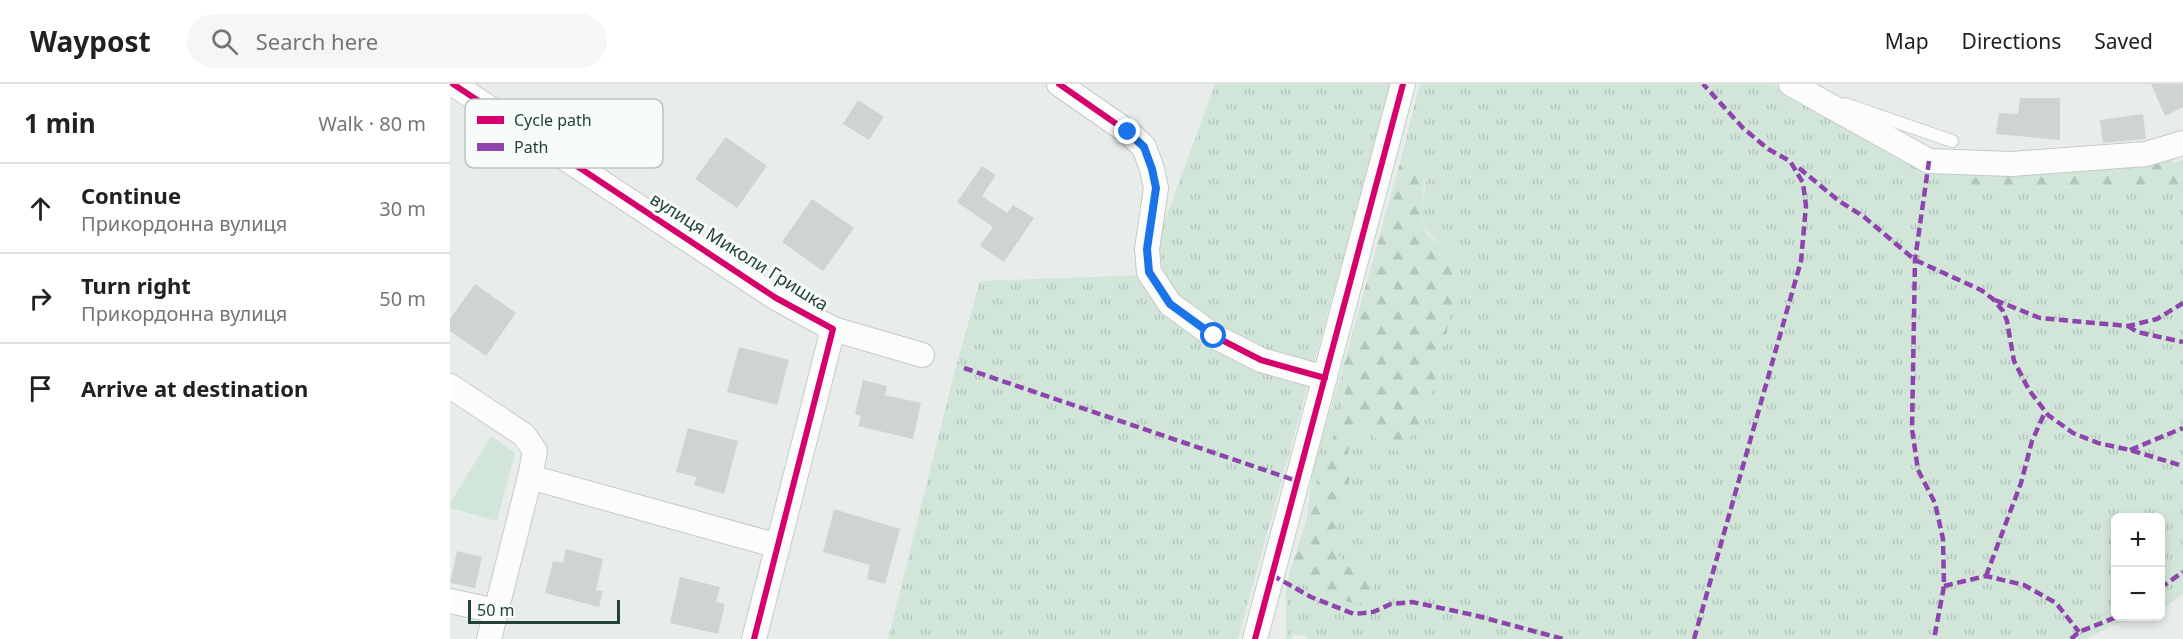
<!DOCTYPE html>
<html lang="en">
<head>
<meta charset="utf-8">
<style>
	:root { --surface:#fff; --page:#f6f6f6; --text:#202124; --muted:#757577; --line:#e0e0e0 }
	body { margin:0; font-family:"Noto Sans",sans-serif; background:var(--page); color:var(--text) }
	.controls { position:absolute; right:18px; bottom:18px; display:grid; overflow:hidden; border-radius:9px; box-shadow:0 3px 9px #0003 }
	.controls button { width:54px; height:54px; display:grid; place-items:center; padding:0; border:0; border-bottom:2px solid var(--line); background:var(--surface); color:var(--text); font:30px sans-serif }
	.scale { position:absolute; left:18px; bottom:15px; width:152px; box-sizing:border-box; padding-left:6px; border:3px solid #24423a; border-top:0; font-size:16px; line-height:21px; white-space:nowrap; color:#24423a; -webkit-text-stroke:4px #f7fbf9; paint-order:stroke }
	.stop { position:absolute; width:18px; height:18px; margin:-14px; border:4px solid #1a73e8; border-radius:50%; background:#fff }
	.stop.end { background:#1a73e8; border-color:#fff; box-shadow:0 2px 6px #0008 }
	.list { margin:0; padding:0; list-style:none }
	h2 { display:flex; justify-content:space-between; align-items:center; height:78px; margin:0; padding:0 24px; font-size:26px }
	h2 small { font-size:20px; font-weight:400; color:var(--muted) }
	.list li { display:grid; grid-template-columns:39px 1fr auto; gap:18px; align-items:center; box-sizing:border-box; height:90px; padding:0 24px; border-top:2px solid var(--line) }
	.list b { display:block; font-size:22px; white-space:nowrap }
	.list p { margin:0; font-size:20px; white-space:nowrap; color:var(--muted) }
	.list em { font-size:20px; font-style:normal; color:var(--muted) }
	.icon { flex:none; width:33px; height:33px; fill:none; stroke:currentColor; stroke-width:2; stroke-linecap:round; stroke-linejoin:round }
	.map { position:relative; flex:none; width:1733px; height:555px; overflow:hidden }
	header { display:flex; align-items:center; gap:36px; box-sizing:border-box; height:84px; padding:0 30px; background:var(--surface); border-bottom:2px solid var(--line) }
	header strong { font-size:28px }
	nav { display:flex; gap:33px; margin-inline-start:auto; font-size:21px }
	.search { width:420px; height:54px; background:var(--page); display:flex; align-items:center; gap:15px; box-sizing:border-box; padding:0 21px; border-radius:33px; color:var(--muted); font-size:22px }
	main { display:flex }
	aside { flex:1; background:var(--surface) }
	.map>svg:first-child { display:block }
	.grass { fill:url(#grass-tufts) }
	.forest { fill:url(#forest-firs) }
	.park { fill:#d1e6d8 }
	.building { fill:#cfd4d2 }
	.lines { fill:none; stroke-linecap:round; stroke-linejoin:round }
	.service-casing { stroke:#c5cac8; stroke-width:14 }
	.minor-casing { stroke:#c5cac8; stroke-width:26 }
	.service { stroke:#fcfcfc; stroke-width:12 }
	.minor { stroke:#fcfcfc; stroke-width:24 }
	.quiet { stroke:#8e44ad; stroke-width:4.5; stroke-dasharray:9 4.5; stroke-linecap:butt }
	.cycleway-casing { stroke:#f7fbf9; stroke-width:10 }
	.cycleway { stroke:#d6006c; stroke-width:6 }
	.route { stroke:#1a73e8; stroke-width:8 }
	.labels { text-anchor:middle; stroke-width:6; stroke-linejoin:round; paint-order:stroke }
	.street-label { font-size:18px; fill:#24423a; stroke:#f7fbf9 }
	.key { fill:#f7fbf9; stroke:#b8c4c0; stroke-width:1.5 }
	.key-label { font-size:16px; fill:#24423a }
</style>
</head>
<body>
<header>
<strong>Waypost</strong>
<div class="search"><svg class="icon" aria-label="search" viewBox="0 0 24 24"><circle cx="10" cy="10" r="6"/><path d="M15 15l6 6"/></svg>Search here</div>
<nav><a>Map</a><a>Directions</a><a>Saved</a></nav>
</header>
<main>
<aside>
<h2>1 min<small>Walk · 80 m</small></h2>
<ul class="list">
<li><svg class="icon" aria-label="ahead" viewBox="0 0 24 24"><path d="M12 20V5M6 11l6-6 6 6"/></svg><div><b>Continue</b><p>Прикордонна вулиця</p></div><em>30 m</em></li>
<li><svg class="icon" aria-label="right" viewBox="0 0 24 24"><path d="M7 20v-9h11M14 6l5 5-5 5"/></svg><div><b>Turn right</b><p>Прикордонна вулиця</p></div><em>50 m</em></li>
<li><svg class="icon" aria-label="arrive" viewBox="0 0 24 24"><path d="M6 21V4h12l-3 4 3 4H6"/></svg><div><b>Arrive at destination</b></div></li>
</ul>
</aside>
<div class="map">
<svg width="1733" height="555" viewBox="0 0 1733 555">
	<defs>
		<pattern id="grass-tufts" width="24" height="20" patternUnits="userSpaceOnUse" patternTransform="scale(1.5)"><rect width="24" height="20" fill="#d1e6d8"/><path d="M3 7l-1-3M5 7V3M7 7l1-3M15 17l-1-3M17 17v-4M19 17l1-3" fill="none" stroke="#b3c6ba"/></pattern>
		<pattern id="forest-firs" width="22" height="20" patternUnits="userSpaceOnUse" patternTransform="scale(1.5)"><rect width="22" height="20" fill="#d1e6d8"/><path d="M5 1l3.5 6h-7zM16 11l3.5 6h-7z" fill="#b3c6ba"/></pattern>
	</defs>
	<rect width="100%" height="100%" fill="#e8edeb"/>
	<g class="grass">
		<polygon points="765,0 941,0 788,555 438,555 504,290 530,197 695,191"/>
		<path d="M970,0H1323L1345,10L1467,83L1689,78L1674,91L1507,94L1509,104L1733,101V510L1711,526L1710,434H1666V532L1703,533L1669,539L1635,555H858L856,552L844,551L840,555H836V504L841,484L852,500L912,478L898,481L884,467C883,451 884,435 891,421C893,416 896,412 898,408C904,383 887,360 915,344L938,365L950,367L973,333L999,166C966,145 970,134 976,97L958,72L949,82Z"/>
		<polygon points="893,283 895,317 856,441 863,384"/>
	</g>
	<g class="forest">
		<path d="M958,72L967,75L975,82C976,101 967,130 975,146C983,162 1000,158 1005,180C1010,203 984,309 973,333C968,345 958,357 950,367L938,365L915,344C887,360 904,384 898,408C896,413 893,416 891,421C884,435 883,451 884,467L898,481L922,478L926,495L920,517L905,520L880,512L852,500L841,484L895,317L893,283L949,82Z"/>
		<polygon points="1720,73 1723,79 1733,76 1733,101 1509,104 1504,100 1507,94 1674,91 1689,78"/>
	</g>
	<polygon class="park" points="41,352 65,369 47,437 0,424 0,419"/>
	<g class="building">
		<polygon points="1701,0 1733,0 1733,23 1715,32"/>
		<polygon points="1570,14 1610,14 1610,56 1546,50 1549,29 1568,30"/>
		<polygon points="408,16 434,33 419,56 393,40"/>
		<polygon points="1693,30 1696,55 1653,59 1650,36"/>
		<polygon points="276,53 317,82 287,124 245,95"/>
		<polygon points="532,82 546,91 532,112 557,129 563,121 584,134 554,178 530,162 543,143 507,118"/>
		<polygon points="362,115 404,144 373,187 332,158"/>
		<polygon points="25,200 66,229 36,272 0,247 0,235"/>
		<polygon points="289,263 339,276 327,321 277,308"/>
		<polygon points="413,296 437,302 435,311 471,319 463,355 408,342 411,332 405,330"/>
		<polygon points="238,344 288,357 274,410 244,401 246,393 226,388"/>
		<polygon points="384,425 450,445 435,500 417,495 420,481 373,468"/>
		<polygon points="116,465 153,475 146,506 153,507 149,523 95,509 103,477 113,479"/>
		<polygon points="7,467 32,473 25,504 0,499"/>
		<polygon points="230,493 270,503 266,518 275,520 268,550 220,539"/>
	</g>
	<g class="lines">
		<g class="service-casing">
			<polyline id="service" points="1395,20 1502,57"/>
		</g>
		<g class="minor-casing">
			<g id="minor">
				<polyline points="3,0 326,214 383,245 304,555"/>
				<polyline points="609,0 678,48 694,63 702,85 706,104 697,165 699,188 720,220 764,252 811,276 875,294"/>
				<polyline points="1341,0 1479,77 1561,80 1696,70 1733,59"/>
				<polyline points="383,245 472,271"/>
				<polyline points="0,302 74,351 85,367 80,393 39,555"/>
				<polyline points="80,393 328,462"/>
				<polyline points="0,517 46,527"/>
				<polyline points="805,555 953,0"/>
			</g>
		</g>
		<use href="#service" class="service"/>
		<use href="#minor" class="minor"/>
		<g class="quiet">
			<polyline points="1479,77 1465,176 1462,345 1468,386 1485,419 1493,455 1494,502 1484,555"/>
			<polyline points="1349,84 1389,117 1413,132 1465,176 1531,206 1543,215 1553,227 1557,237 1564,277 1579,306 1598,331 1623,349 1648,359 1680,366 1733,382"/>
			<polyline points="1545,216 1590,234 1678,242 1707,235 1733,219"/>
			<polyline points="1678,242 1687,248 1733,258"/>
			<polyline points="514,284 847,397"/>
			<polyline points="1680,366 1733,344"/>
			<polyline points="822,491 861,513 904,530 923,528 941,520 962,518 1024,531 1113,555"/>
			<polyline points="1536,492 1571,399 1582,357 1595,328"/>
			<polyline points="1494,502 1536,492 1574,501 1606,519 1629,548"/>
			<polyline points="1710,504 1733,488"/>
			<polyline points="1244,555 1351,177 1356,122 1353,99 1340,77 1318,65 1293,44 1253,0"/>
			<polyline points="1621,555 1629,548 1669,532"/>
		</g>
		<g class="cycleway-casing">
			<g id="cycleway">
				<polyline points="3,0 326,214 383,245 304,555"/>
				<polyline points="609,0 678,48 694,63 702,85 706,104 697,165 699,188 720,220 764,252 811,276 875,294"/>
				<polyline points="805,555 953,0"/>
			</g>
		</g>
		<use href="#cycleway" class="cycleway"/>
	</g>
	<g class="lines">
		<polyline class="route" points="678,48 694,63 702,85 706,104 697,165 699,188 720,220 764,252"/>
	</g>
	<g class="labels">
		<g class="street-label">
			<text transform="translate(289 168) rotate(32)" y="6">вулиця Миколи Гришка</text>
		</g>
	</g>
	<rect x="15" y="15" width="198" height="69" rx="9" class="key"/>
	<rect x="27" y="32" width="27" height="8" fill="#d6006c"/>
	<rect x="27" y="59" width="27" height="8" fill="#8e44ad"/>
	<g class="key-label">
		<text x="64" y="42">Cycle path</text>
		<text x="64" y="69">Path</text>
	</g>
</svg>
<div class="controls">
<button>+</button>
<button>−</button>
</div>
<div class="scale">50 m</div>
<div class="stop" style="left:764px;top:252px"></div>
<div class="stop end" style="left:678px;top:48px"></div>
</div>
</main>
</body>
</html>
